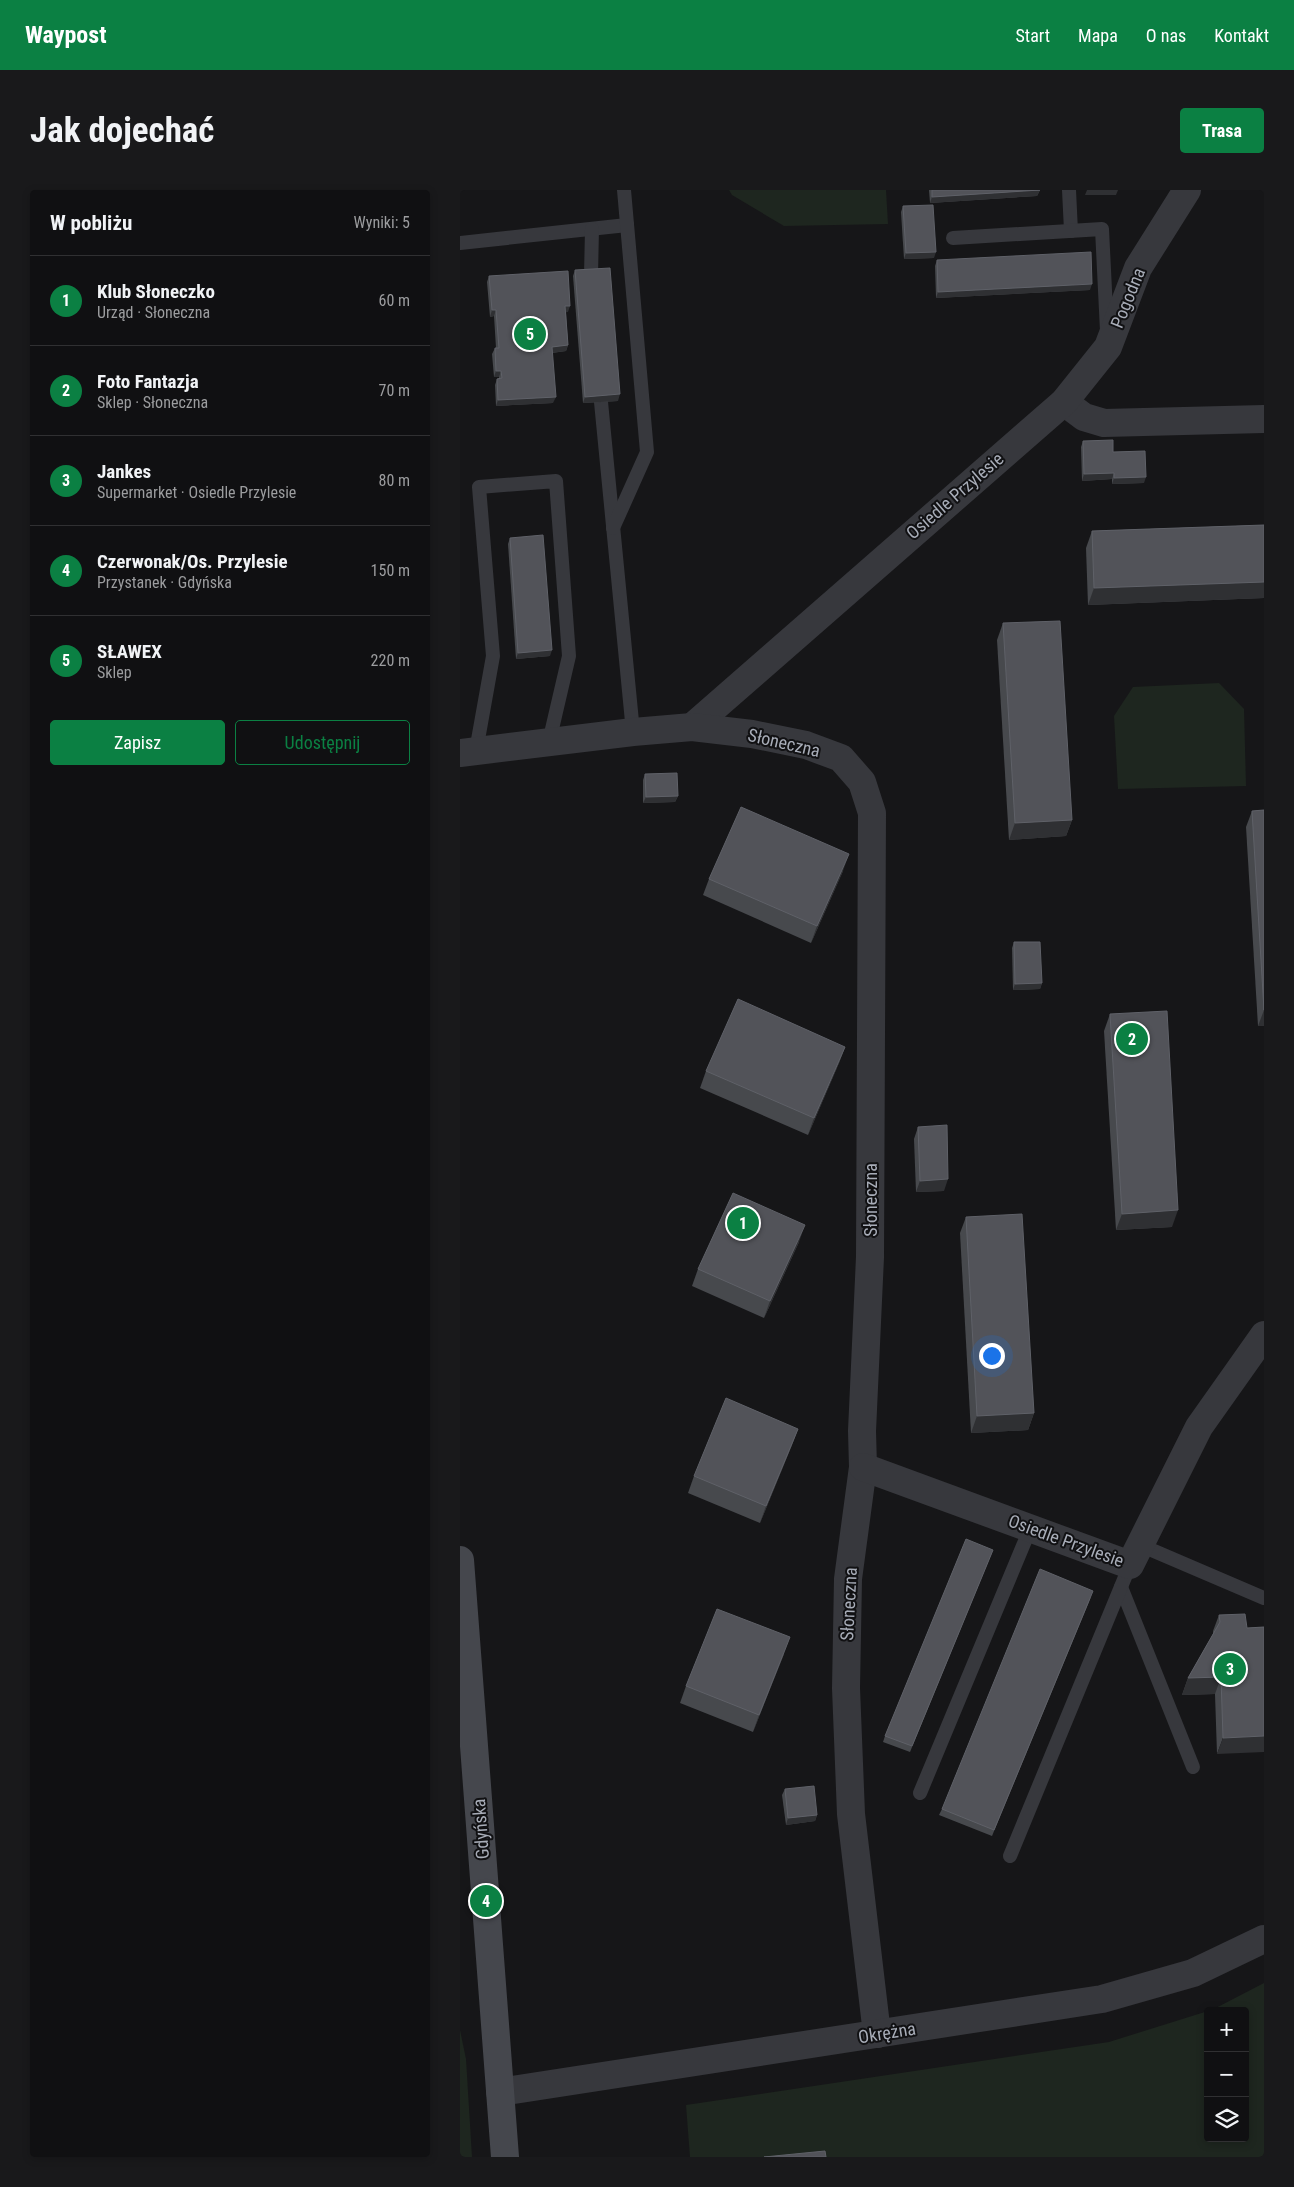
<!DOCTYPE html>
<html lang="pl">
<head>
<meta charset="utf-8">
<style>
	:root { --surface:#101012; --page:#19191b; --text:#f1f3f6; --muted:#9c9d9f; --line:#303032; --accent:#0b8043 }
	body { margin:0; font-family:"Roboto Condensed",sans-serif; background:var(--page); color:var(--text) }
	.controls { position:absolute; right:15px; bottom:15px; display:grid; overflow:hidden; border-radius:5px; box-shadow:0 2px 8px #0003 }
	.controls button { width:45px; height:45px; display:grid; place-items:center; padding:0; border:0; border-bottom:1px solid var(--line); background:var(--surface); color:var(--text); font:25px sans-serif }
	.you { position:absolute; left:531px; top:1165px; width:18px; height:18px; margin:-12px; border:4px solid #fff; border-radius:50%; background:#1a73e8; box-shadow:0 0 0 8px #1a73e833 }
	.badge { display:grid; place-items:center; width:32px; height:32px; border-radius:50%; background:var(--accent); color:#fff; font-size:16px; font-weight:700 }
	.pin { position:absolute; translate:-50% -50%; border:2px solid #fff; box-shadow:0 1px 5px #0006 }
	.list { margin:0; padding:0; list-style:none }
	h2 { display:flex; justify-content:space-between; align-items:center; height:65px; margin:0; padding:0 20px; font-size:21px }
	h2 small { font-size:16px; font-weight:400; color:var(--muted) }
	.list li { display:grid; grid-template-columns:32px 1fr auto; gap:15px; align-items:center; box-sizing:border-box; height:90px; padding:0 20px; border-top:1px solid var(--line) }
	.list b { display:block; font-size:19px; white-space:nowrap }
	.list p { margin:0; font-size:16px; white-space:nowrap; color:var(--muted) }
	.list em { font-size:16px; font-style:normal; color:var(--muted) }
	.actions { display:flex; gap:10px; padding:15px 20px }
	.actions a { flex:1; padding:11px 0; border:1px solid var(--accent); border-radius:5px; text-align:center; font-size:18px; color:var(--accent) }
	.actions .main { background:var(--accent); color:#fff }
	.icon { flex:none; width:28px; height:28px; fill:none; stroke:currentColor; stroke-width:2; stroke-linecap:round; stroke-linejoin:round }
	.map { position:relative; flex:none; width:804px; height:1967px; overflow:hidden; border-radius:5px }
	header { display:flex; align-items:center; gap:30px; box-sizing:border-box; height:70px; padding:0 25px; background:var(--accent); color:#fff }
	header strong { font-size:24px }
	nav { display:flex; gap:28px; margin-inline-start:auto; font-size:18px }
	.intro { display:flex; align-items:center; justify-content:space-between; box-sizing:border-box; height:120px; padding:0 30px }
	h1 { margin:0; font-size:35px }
	.button { padding:12px 22px; border-radius:5px; background:var(--accent); color:#fff; font-size:18px; font-weight:700 }
	main { display:flex; gap:30px; padding:0 30px }
	aside { flex:1; background:var(--surface); border-radius:5px; box-shadow:0 2px 8px #0003 }
	.map>svg:first-child { display:block }
	.green { fill:#1e261f }
	.lines { fill:none; stroke-linecap:round; stroke-linejoin:round }
	.service { stroke:#37383d; stroke-width:14 }
	.minor { stroke:#37383d; stroke-width:28 }
	.secondary { stroke:#45474d; stroke-width:28 }
	.wall { fill:#47494d }
	.shaded-wall { fill:#2f3033 }
	.building { fill:#525359; stroke:#5f6168 }
	.labels { text-anchor:middle; stroke-width:4; stroke-linejoin:round; paint-order:stroke }
	.street-label { font-size:18px; fill:#a8adb8; stroke:#111113 }
</style>
</head>
<body>
<header>
<strong>Waypost</strong>
<nav><a>Start</a><a>Mapa</a><a>O nas</a><a>Kontakt</a></nav>
</header>
<div class="intro"><h1>Jak dojechać</h1><a class="button">Trasa</a></div>
<main>
<aside>
<h2>W pobliżu<small>Wyniki: 5</small></h2>
<ul class="list">
<li><span class="badge">1</span><div><b>Klub Słoneczko</b><p>Urząd · Słoneczna</p></div><em>60 m</em></li>
<li><span class="badge">2</span><div><b>Foto Fantazja</b><p>Sklep · Słoneczna</p></div><em>70 m</em></li>
<li><span class="badge">3</span><div><b>Jankes</b><p>Supermarket · Osiedle Przylesie</p></div><em>80 m</em></li>
<li><span class="badge">4</span><div><b>Czerwonak/Os. Przylesie</b><p>Przystanek · Gdyńska</p></div><em>150 m</em></li>
<li><span class="badge">5</span><div><b>SŁAWEX</b><p>Sklep</p></div><em>220 m</em></li>
</ul>
<div class="actions"><a class="main">Zapisz</a><a>Udostępnij</a></div>
</aside>
<div class="map">
<svg width="804" height="1967" viewBox="0 0 804 1967">
	<rect width="100%" height="100%" fill="#161618"/>
	<g class="green">
		<polygon points="269,0 426,0 428,34 324,36 272,5"/>
		<polygon points="759,493 784,519 786,596 658,599 654,526 673,497"/>
		<polygon points="804,1793 804,1967 230,1967 226,1915 649,1852 748,1821 748,1948 785,1948 785,1821 750,1821"/>
		<polygon points="0,1840 6,1869 12,1967 0,1967"/>
	</g>
	<g class="lines">
		<g class="service">
			<polyline points="609,0 611,41"/>
			<polyline points="493,48 642,39 647,141"/>
			<polyline points="0,53 167,35"/>
			<polyline points="131,85 132,39"/>
			<polyline points="141,212 173,542"/>
			<polyline points="153,338 187,262 164,0"/>
			<polyline points="16,561 33,466 19,297 96,291 109,466 89,552"/>
			<polyline points="680,1355 804,1408"/>
			<polyline points="661,1397 733,1577"/>
			<polyline points="460,1603 570,1339"/>
			<polyline points="550,1666 670,1375"/>
		</g>
		<g class="minor">
			<polyline points="604,212 624,227 644,233 804,229"/>
			<polyline points="232,537 604,212 648,157 678,78 727,0"/>
			<polyline points="0,563 173,542 232,537 292,544 346,555 381,568 402,592 412,623 410,1067 402,1241 403,1277 388,1389 386,1498 391,1624 417,1844"/>
			<polyline points="403,1277 670,1375 739,1237 804,1145"/>
			<polyline points="40,1902 642,1809 733,1783 804,1749"/>
		</g>
		<polyline class="secondary" points="0,1370 45,1967"/>
	</g>
	<g class="wall">
		<polygon points="469,0 580,0 577,6 470,13"/>
		<polygon points="443,16 474,68 444,69 441,22"/>
		<polygon points="477,70 630,100 476,108 475,76"/>
		<polygon points="115,80 158,211 123,213 113,86"/>
		<polygon points="29,86 108,122 106,122 108,155 106,161 92,163 93,213 36,216 35,195 37,189 39,188 39,187 34,187 32,164 35,158 36,158 34,126 30,127 27,92"/>
		<polygon points="623,251 653,262 684,293 652,294 652,289 622,291 621,257"/>
		<polygon points="804,335 804,408 628,415 626,358 632,341"/>
		<polygon points="50,348 90,466 56,469 48,354"/>
		<polygon points="543,433 612,630 606,646 549,650 537,450"/>
		<polygon points="185,584 218,606 215,612 183,613 183,590"/>
		<polygon points="804,620 804,836 798,836 786,637 792,621"/>
		<polygon points="383,681 351,753 243,705 249,689"/>
		<polygon points="554,752 582,793 580,799 553,800 552,758"/>
		<polygon points="650,824 712,1037 656,1040 644,841"/>
		<polygon points="385,857 379,873 348,945 240,898 246,881"/>
		<polygon points="458,937 484,1001 456,1002 454,949"/>
		<polygon points="506,1027 574,1223 568,1240 511,1243 500,1043"/>
		<polygon points="339,1052 304,1128 232,1096 238,1079"/>
		<polygon points="338,1239 332,1255 300,1333 228,1303 234,1286"/>
		<polygon points="533,1360 450,1562 423,1552 425,1546"/>
		<polygon points="631,1407 532,1646 479,1625 482,1619"/>
		<polygon points="759,1425 787,1438 804,1437 757,1564 755,1504 722,1505 728,1488 753,1444 753,1441"/>
		<polygon points="324,1464 293,1542 220,1513 226,1496"/>
		<polygon points="325,1599 357,1625 355,1631 326,1635 322,1605"/>
	</g>
	<g class="shaded-wall">
		<polygon points="580,0 577,6 470,13 472,7"/>
		<polygon points="627,0 658,0 656,5 625,5"/>
		<polygon points="476,62 474,68 444,69 446,63"/>
		<polygon points="632,94 630,100 476,108 478,102"/>
		<polygon points="105,116 110,116 108,122 103,123"/>
		<polygon points="32,120 36,120 34,126 30,127"/>
		<polygon points="108,155 106,161 90,163 92,157"/>
		<polygon points="36,181 41,181 39,187 34,187"/>
		<polygon points="160,204 158,211 123,213 125,207"/>
		<polygon points="96,207 93,213 36,216 38,210"/>
		<polygon points="654,283 652,289 622,291 624,284"/>
		<polygon points="686,287 684,293 652,294 654,288"/>
		<polygon points="804,392 804,408 628,415 634,398"/>
		<polygon points="92,460 90,466 56,469 58,463"/>
		<polygon points="218,606 215,612 183,613 186,607"/>
		<polygon points="612,630 606,646 549,650 555,633"/>
		<polygon points="389,664 383,681 351,753 357,736"/>
		<polygon points="582,793 580,799 553,800 555,794"/>
		<polygon points="804,820 804,836 798,836"/>
		<polygon points="385,857 379,873 348,945 354,928"/>
		<polygon points="488,989 484,1001 456,1002 460,991"/>
		<polygon points="718,1020 712,1037 656,1040 662,1024"/>
		<polygon points="345,1035 339,1052 304,1128 310,1111"/>
		<polygon points="574,1223 568,1240 511,1243 517,1226"/>
		<polygon points="338,1239 332,1255 300,1333 306,1316"/>
		<polygon points="330,1447 324,1464 293,1542 299,1525"/>
		<polygon points="761,1487 755,1504 722,1505 728,1488"/>
		<polygon points="804,1546 804,1562 757,1564 763,1548"/>
		<polygon points="357,1625 355,1631 326,1635 328,1628"/>
	</g>
	<g class="building">
		<polygon points="472,0 580,0 472,7"/>
		<polygon points="473,15 476,62 446,63 443,16"/>
		<polygon points="631,62 632,94 478,102 477,70"/>
		<polygon points="150,78 160,204 125,207 115,80"/>
		<polygon points="108,81 110,116 105,116 108,155 92,157 96,207 38,210 37,189 42,188 41,181 36,181 35,158 39,158 36,120 32,120 29,86"/>
		<polygon points="653,250 653,262 685,261 686,287 654,288 654,283 624,284 623,251"/>
		<polygon points="804,335 804,392 634,398 632,341"/>
		<polygon points="83,345 92,460 58,463 50,348"/>
		<polygon points="600,431 612,630 555,633 543,433"/>
		<polygon points="217,583 218,606 186,607 185,584"/>
		<polygon points="281,617 389,664 357,736 249,689"/>
		<polygon points="804,620 804,820 792,621"/>
		<polygon points="554,752 580,752 582,793 555,794"/>
		<polygon points="278,809 385,857 354,928 246,881"/>
		<polygon points="707,821 718,1020 662,1024 650,824"/>
		<polygon points="487,935 488,989 460,991 458,937"/>
		<polygon points="273,1003 345,1035 310,1111 238,1079"/>
		<polygon points="562,1024 574,1223 517,1226 506,1027"/>
		<polygon points="266,1208 338,1239 306,1316 234,1286"/>
		<polygon points="506,1349 533,1360 452,1556 425,1546"/>
		<polygon points="580,1379 633,1401 534,1640 482,1619"/>
		<polygon points="257,1419 330,1447 299,1525 226,1496"/>
		<polygon points="785,1424 787,1438 804,1437 804,1546 763,1548 761,1487 728,1488 760,1432 759,1425"/>
		<polygon points="354,1596 357,1625 328,1628 325,1599"/>
		<polygon points="365,1961 366,1967 304,1967"/>
	</g>
	<g class="labels">
		<g class="street-label">
			<text transform="translate(668 108) rotate(-68)" y="6">Pogodna</text>
			<text transform="translate(495 306) rotate(-41)" y="6">Osiedle Przylesie</text>
			<text transform="translate(324 553) rotate(13)" y="6">Słoneczna</text>
			<text transform="translate(411 1010) rotate(-90)" y="6">Słoneczna</text>
			<text transform="translate(606 1351) rotate(20)" y="6">Osiedle Przylesie</text>
			<text transform="translate(389 1414) rotate(-87)" y="6">Słoneczna</text>
			<text transform="translate(21 1639) rotate(-94)" y="6">Gdyńska</text>
			<text transform="translate(427 1843) rotate(-9)" y="6">Okrężna</text>
		</g>
	</g>
</svg>
<div class="controls">
<button>+</button>
<button>−</button>
<button><svg class="icon" aria-label="layers" viewBox="0 0 24 24"><path d="M12 4l9 5-9 5-9-5zM3 14l9 5 9-5"/></svg></button>
</div>
<div class="you"></div>
<div class="pin badge" style="left:283px;top:1033px">1</div>
<div class="pin badge" style="left:672px;top:849px">2</div>
<div class="pin badge" style="left:770px;top:1479px">3</div>
<div class="pin badge" style="left:26px;top:1711px">4</div>
<div class="pin badge" style="left:70px;top:144px">5</div>
</div>
</main>
</body>
</html>
